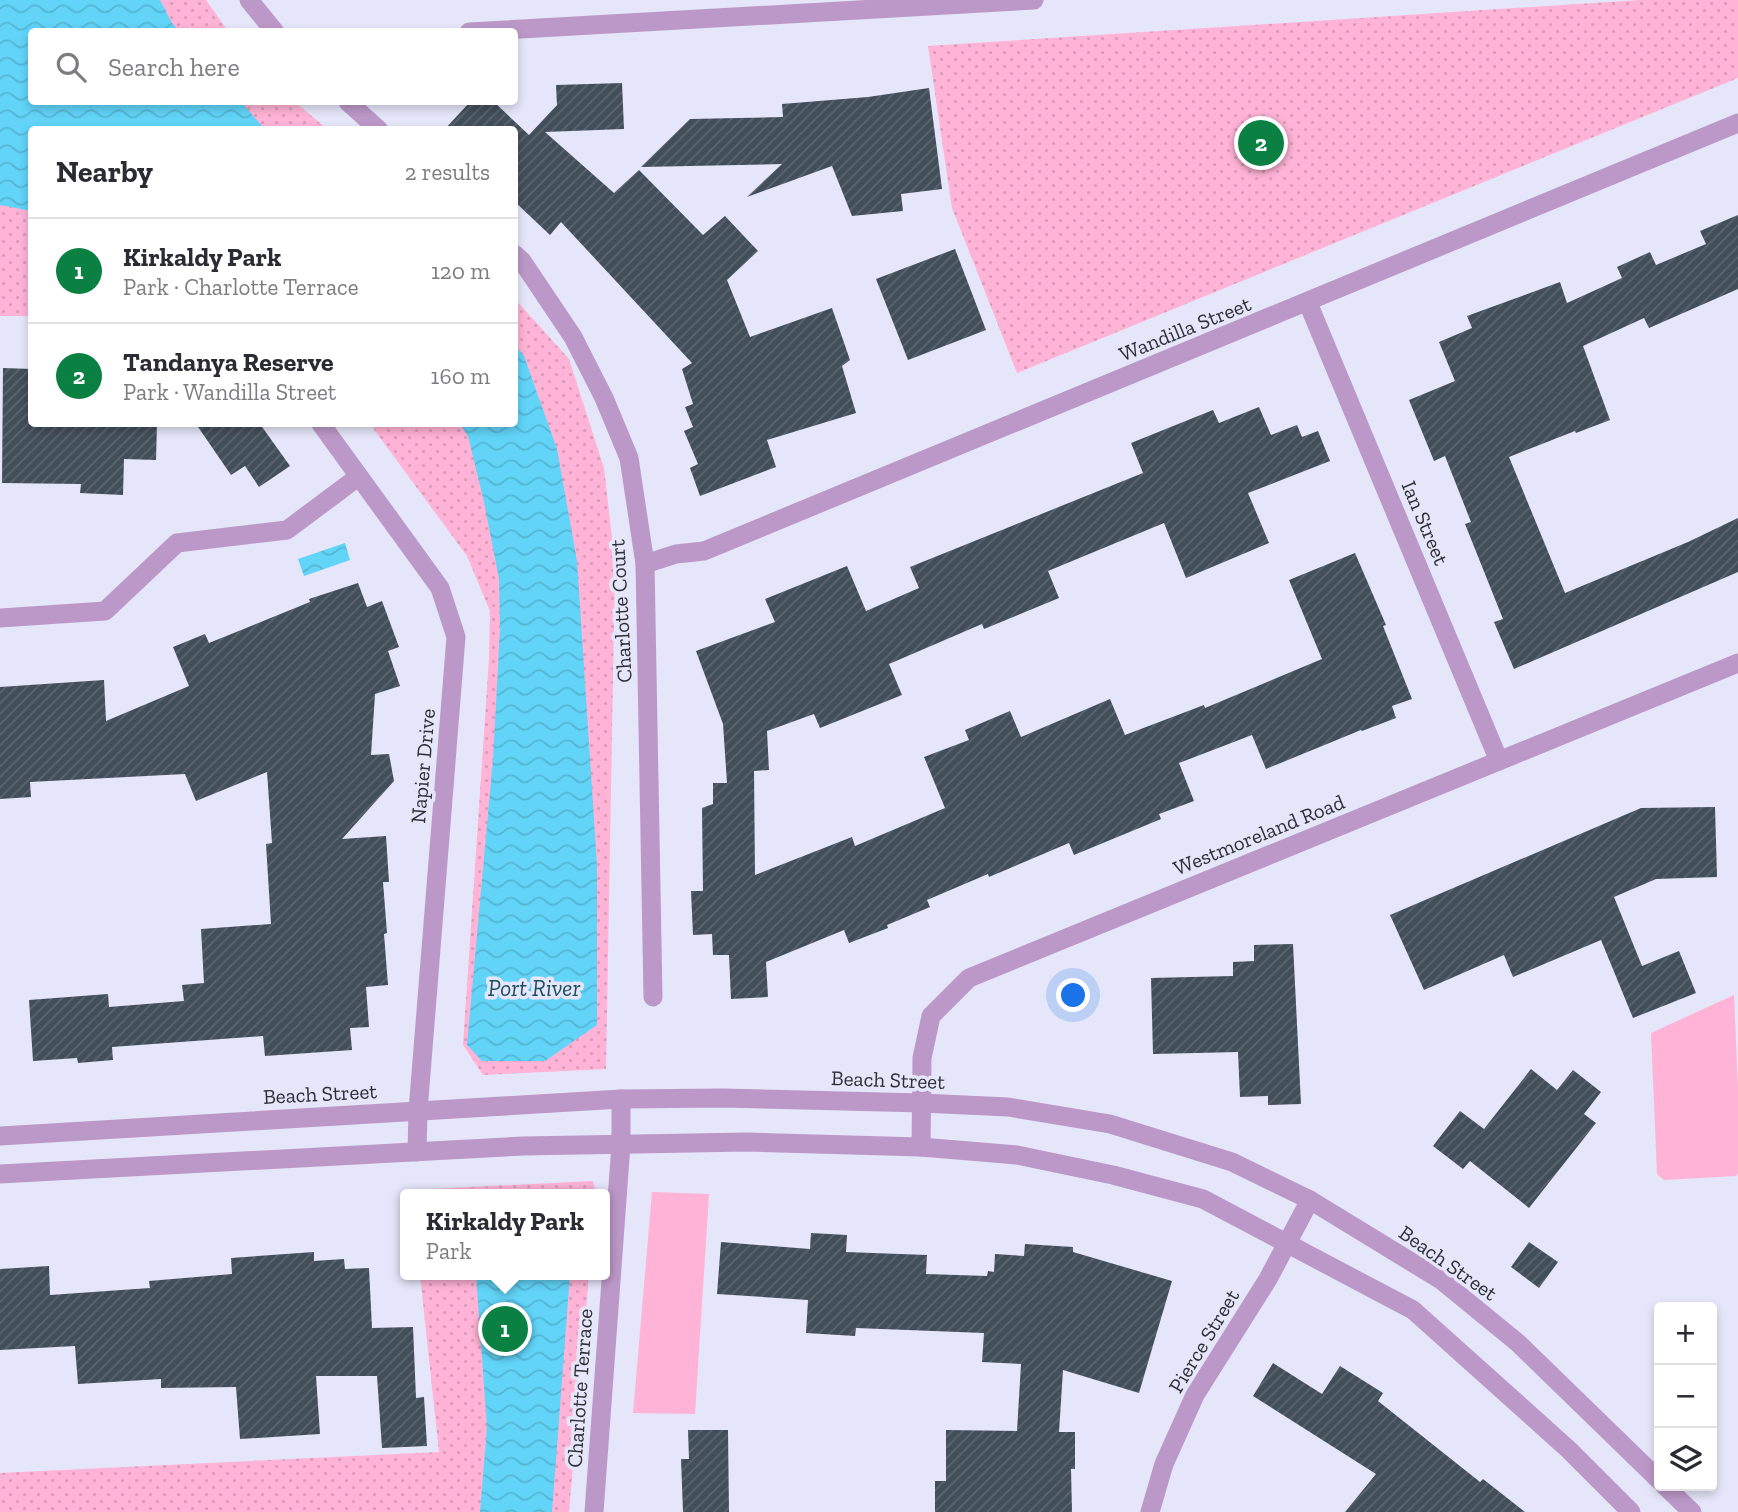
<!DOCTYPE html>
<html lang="en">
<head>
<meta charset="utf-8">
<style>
	:root { --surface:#fff; --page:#f7f7f7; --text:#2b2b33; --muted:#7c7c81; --line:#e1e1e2; --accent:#0b8043 }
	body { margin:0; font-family:"Zilla Slab",serif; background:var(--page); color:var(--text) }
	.controls { position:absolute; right:21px; bottom:21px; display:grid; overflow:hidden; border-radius:7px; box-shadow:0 4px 10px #0003 }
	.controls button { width:63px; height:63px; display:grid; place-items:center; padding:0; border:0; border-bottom:2px solid var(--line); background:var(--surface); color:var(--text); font:35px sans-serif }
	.you { position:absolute; left:1074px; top:996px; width:24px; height:24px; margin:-18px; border:5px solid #fff; border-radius:50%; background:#1a73e8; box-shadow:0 0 0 10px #1a73e833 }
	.badge { display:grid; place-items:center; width:46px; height:46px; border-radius:50%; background:var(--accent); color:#fff; font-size:23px; font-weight:700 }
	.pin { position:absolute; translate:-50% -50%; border:4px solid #fff; box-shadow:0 2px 7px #0006 }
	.popup { position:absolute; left:400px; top:1189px; width:210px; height:91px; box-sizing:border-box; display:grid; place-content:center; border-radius:7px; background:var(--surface); filter:drop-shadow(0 2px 5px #0005); font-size:23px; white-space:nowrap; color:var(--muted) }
	.popup b { font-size:26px; color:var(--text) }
	.popup::after { content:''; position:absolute; left:50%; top:100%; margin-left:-14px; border:14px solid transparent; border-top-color:var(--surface) }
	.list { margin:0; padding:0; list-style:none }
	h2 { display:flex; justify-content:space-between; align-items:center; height:91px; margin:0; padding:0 28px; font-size:30px }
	h2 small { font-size:23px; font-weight:400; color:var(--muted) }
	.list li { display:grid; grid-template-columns:46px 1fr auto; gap:21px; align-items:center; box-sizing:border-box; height:105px; padding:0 28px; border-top:2px solid var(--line) }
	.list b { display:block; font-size:26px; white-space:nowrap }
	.list p { margin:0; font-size:23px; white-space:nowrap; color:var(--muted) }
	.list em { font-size:23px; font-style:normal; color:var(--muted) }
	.icon { flex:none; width:38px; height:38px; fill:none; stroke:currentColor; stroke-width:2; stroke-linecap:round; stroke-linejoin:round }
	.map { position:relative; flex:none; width:1738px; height:1512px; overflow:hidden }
	.search { position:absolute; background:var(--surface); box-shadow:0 4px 10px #0003; left:28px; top:28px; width:490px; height:77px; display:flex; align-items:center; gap:18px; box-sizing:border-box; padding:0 24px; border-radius:7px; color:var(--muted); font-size:26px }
	.panel { position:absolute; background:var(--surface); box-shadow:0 4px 10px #0003; left:28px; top:126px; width:490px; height:301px; border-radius:7px }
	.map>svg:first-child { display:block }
	.grass { fill:#ffb3d6 }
	.park { fill:url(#park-dots) }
	.water { fill:url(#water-waves) }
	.building { fill:url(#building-hatch) }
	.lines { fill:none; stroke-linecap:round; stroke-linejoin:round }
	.minor { stroke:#bc98c8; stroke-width:19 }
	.labels { text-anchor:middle; stroke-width:7; stroke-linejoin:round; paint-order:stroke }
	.street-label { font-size:21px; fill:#2e2e36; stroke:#e5e6f9 }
	.water-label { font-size:23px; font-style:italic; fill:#1c4e5d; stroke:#e5e6f9 }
</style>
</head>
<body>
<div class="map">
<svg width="1738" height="1512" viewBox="0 0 1738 1512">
	<defs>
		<pattern id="park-dots" width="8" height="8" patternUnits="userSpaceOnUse" patternTransform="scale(1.75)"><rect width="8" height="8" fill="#ffb3d6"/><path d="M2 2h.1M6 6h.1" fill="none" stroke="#db9ab8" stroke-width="1.8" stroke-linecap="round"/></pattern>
		<pattern id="water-waves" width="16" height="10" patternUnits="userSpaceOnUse" patternTransform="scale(1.75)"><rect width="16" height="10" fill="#61d4f8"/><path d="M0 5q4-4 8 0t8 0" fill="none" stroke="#55b6d5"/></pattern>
		<pattern id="building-hatch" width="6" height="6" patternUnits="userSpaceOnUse" patternTransform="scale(1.75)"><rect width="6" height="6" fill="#434e5b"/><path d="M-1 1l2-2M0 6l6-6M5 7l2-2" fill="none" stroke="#5c6570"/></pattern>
	</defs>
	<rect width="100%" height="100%" fill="#e5e6f9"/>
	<g class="grass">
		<polygon points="1734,995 1738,1089 1738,1173 1736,1176 1664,1180 1657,1174 1651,1033"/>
		<polygon points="652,1192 709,1194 695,1414 633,1413"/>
	</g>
	<g class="park">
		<polygon points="0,0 206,0 228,31 32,32 32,102 295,102 327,129 32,130 31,316 0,316"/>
		<polygon points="1640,0 1738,0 1738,78 1017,373 952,208 928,46"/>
		<polygon points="515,299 569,359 604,468 615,564 606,1069 483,1075 463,1045 489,659 490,611 467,556 370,424 514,424"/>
		<polygon points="593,1181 596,1194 411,1194 410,1190"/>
		<polygon points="420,1275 589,1275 569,1512 0,1512 0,1473 439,1452"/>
	</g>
	<g class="water">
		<polygon points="0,0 160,0 172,23 179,31 32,32 32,102 241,102 265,129 32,130 31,211 0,205"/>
		<polygon points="515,345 524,356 557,449 577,561 597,865 597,1025 545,1061 482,1061 467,1045 493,759 500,629 499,579 484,502 468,436 460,424 514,424"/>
		<polygon points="345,543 350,560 304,576 298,559"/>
		<polygon points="476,1275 570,1275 552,1512 480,1512 487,1427"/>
	</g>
	<g class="building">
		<polygon points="622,83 624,129 545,132 614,193 639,170 703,235 725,216 758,251 727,280 750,337 832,308 850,360 842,366 856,413 767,440 776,467 700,496 690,468 698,464 684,431 693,427 685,407 693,404 682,369 692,363 561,222 550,235 514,201 514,130 444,130 470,102 494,102 529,135 557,105 556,85"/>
		<polygon points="929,88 942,189 901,194 903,211 852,216 832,166 747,197 782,164 641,167 690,119 783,117 782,104 868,97"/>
		<polygon points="1738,215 1738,289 1649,328 1644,318 1583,346 1610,420 1576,433 1575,431 1509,457 1565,593 1688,542 1738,518 1738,572 1514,669 1494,622 1503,619 1465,524 1471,522 1445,456 1434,461 1409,400 1455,381 1439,342 1472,328 1467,316 1560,282 1567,303 1622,278 1617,267 1650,252 1656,265 1706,244 1700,231"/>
		<polygon points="955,249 986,330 908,360 876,279"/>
		<polygon points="3,368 32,369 32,424 157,424 156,460 124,459 123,495 80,493 81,484 2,483"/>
		<polygon points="1259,407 1271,435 1297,425 1302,437 1318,431 1330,461 1248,493 1269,543 1186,578 1164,523 1048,571 1059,598 984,629 982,624 889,664 902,695 820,728 814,714 767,731 769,770 754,771 755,875 852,837 855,846 945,808 924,757 969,740 965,730 1010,711 1021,737 1110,699 1125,735 1204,705 1205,708 1322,659 1289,580 1355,553 1386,625 1383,626 1412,699 1392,706 1396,718 1362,731 1361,730 1266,769 1252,735 1179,763 1194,801 1159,814 1161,819 1074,855 1069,843 989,877 988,874 927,900 930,907 887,925 888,928 849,943 844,930 766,962 768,997 731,999 729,955 713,955 712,934 693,935 691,891 703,891 702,808 713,804 713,783 727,783 723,724 696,651 775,622 765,599 847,566 866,611 919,588 910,567 1143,473 1131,443 1213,410 1219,423"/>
		<polygon points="196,424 260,424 290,466 259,487 245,466 231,475"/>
		<polygon points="358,583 367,607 382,601 399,647 388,651 400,686 375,694 371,755 389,754 394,781 342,839 386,836 389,882 383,882 387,933 384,934 388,985 366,987 369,1027 350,1028 352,1050 265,1056 263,1036 112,1047 113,1060 78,1063 77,1058 33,1061 29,1000 108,994 109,1007 184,1001 182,985 204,983 201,929 271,924 266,844 272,843 267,772 196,801 185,774 30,782 31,797 0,799 0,687 104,680 106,721 189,686 173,647 205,634 209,643 310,602 309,599"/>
		<polygon points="1715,807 1717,877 1656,879 1614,897 1642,966 1679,951 1696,993 1633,1018 1601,940 1513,977 1504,955 1424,990 1390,915 1641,808"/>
		<polygon points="1293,944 1301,1104 1268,1105 1268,1096 1240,1097 1238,1052 1153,1054 1151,978 1233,976 1233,962 1254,961 1254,945"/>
		<polygon points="1531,1069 1557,1090 1573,1070 1601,1092 1584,1114 1596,1123 1529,1208 1470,1161 1463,1169 1433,1146 1460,1111 1484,1129"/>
		<polygon points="811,1233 847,1235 846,1252 927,1255 926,1274 987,1276 988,1271 994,1272 995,1254 1024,1256 1025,1244 1073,1247 1073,1252 1172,1281 1139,1393 1063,1370 1059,1432 1075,1432 1075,1469 1071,1469 1072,1512 935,1512 935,1481 946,1481 946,1430 1017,1431 1021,1364 982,1362 984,1333 856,1328 855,1336 806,1333 808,1300 717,1294 721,1242 810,1249"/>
		<polygon points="1529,1242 1558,1262 1539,1288 1511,1267"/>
		<polygon points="314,1252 314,1261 344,1259 345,1269 369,1268 372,1328 413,1327 416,1398 424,1397 427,1446 382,1448 377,1376 316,1376 320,1434 240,1439 236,1387 161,1388 161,1379 78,1384 75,1346 0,1350 0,1269 49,1266 50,1295 150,1288 149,1281 232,1274 231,1258"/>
		<polygon points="1273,1363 1322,1394 1340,1366 1383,1393 1378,1401 1480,1482 1483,1479 1525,1512 1345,1512 1376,1474 1253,1396"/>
		<polygon points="688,1430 728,1430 729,1512 683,1512 681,1459 689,1459"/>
	</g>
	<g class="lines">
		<g class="minor">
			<polyline points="249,0 275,32"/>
			<polyline points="469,32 1034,0"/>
			<polyline points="348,102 379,130"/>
			<polyline points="514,254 522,261 573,337 604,398 629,458 645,564 653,997"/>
			<polyline points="1308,303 1499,761"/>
			<polyline points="321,424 440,588 456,637 418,1111 417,1152"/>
			<polyline points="645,564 676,554 704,551 1738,123"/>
			<polyline points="0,618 105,611 177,543 287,530 358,477"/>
			<polyline points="0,1136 621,1099 723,1098 922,1103 1008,1107 1110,1124 1232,1162 1310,1200 1441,1280 1518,1343 1659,1480"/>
			<polyline points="921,1147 922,1058 931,1016 969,978 1738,663"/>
			<polyline points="0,1174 523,1146 748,1142 921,1147 1017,1155 1113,1175 1203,1199 1413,1310 1568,1449 1631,1512"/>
			<polyline points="1665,1486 1692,1512"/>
			<polyline points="594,1512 621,1145 621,1099"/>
			<polyline points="1150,1512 1164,1464 1195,1395 1268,1279 1310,1200"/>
		</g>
	</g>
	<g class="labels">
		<g class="street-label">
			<text transform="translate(1185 329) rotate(-22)" y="7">Wandilla Street</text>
			<text transform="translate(1425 523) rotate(67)" y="7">Ian Street</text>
			<text transform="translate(621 611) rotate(-93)" y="7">Charlotte Court</text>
			<text transform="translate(423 766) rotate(-85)" y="7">Napier Drive</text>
			<text transform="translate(1259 835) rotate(-22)" y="7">Westmoreland Road</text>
			<text transform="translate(888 1080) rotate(2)" y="7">Beach Street</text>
			<text transform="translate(320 1094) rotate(-3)" y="7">Beach Street</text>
			<text transform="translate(1448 1263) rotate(35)" y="7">Beach Street</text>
			<text transform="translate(1204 1341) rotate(-59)" y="7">Pierce Street</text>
			<text transform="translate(580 1388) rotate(-86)" y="7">Charlotte Terrace</text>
		</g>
		<g class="water-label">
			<text x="534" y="996">Port River</text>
		</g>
	</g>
</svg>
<div class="controls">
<button>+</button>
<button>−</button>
<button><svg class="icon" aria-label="layers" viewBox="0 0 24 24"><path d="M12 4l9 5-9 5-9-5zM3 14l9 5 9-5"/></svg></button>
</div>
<div class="you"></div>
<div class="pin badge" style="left:505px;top:1329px">1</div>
<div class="popup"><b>Kirkaldy Park</b>Park</div>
<div class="pin badge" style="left:1261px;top:143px">2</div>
<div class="search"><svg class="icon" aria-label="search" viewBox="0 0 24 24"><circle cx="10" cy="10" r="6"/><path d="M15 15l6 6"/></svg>Search here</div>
<section class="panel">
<h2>Nearby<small>2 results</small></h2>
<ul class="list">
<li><span class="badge">1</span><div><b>Kirkaldy Park</b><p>Park · Charlotte Terrace</p></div><em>120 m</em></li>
<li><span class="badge">2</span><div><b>Tandanya Reserve</b><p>Park · Wandilla Street</p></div><em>160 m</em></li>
</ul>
</section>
</div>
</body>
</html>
